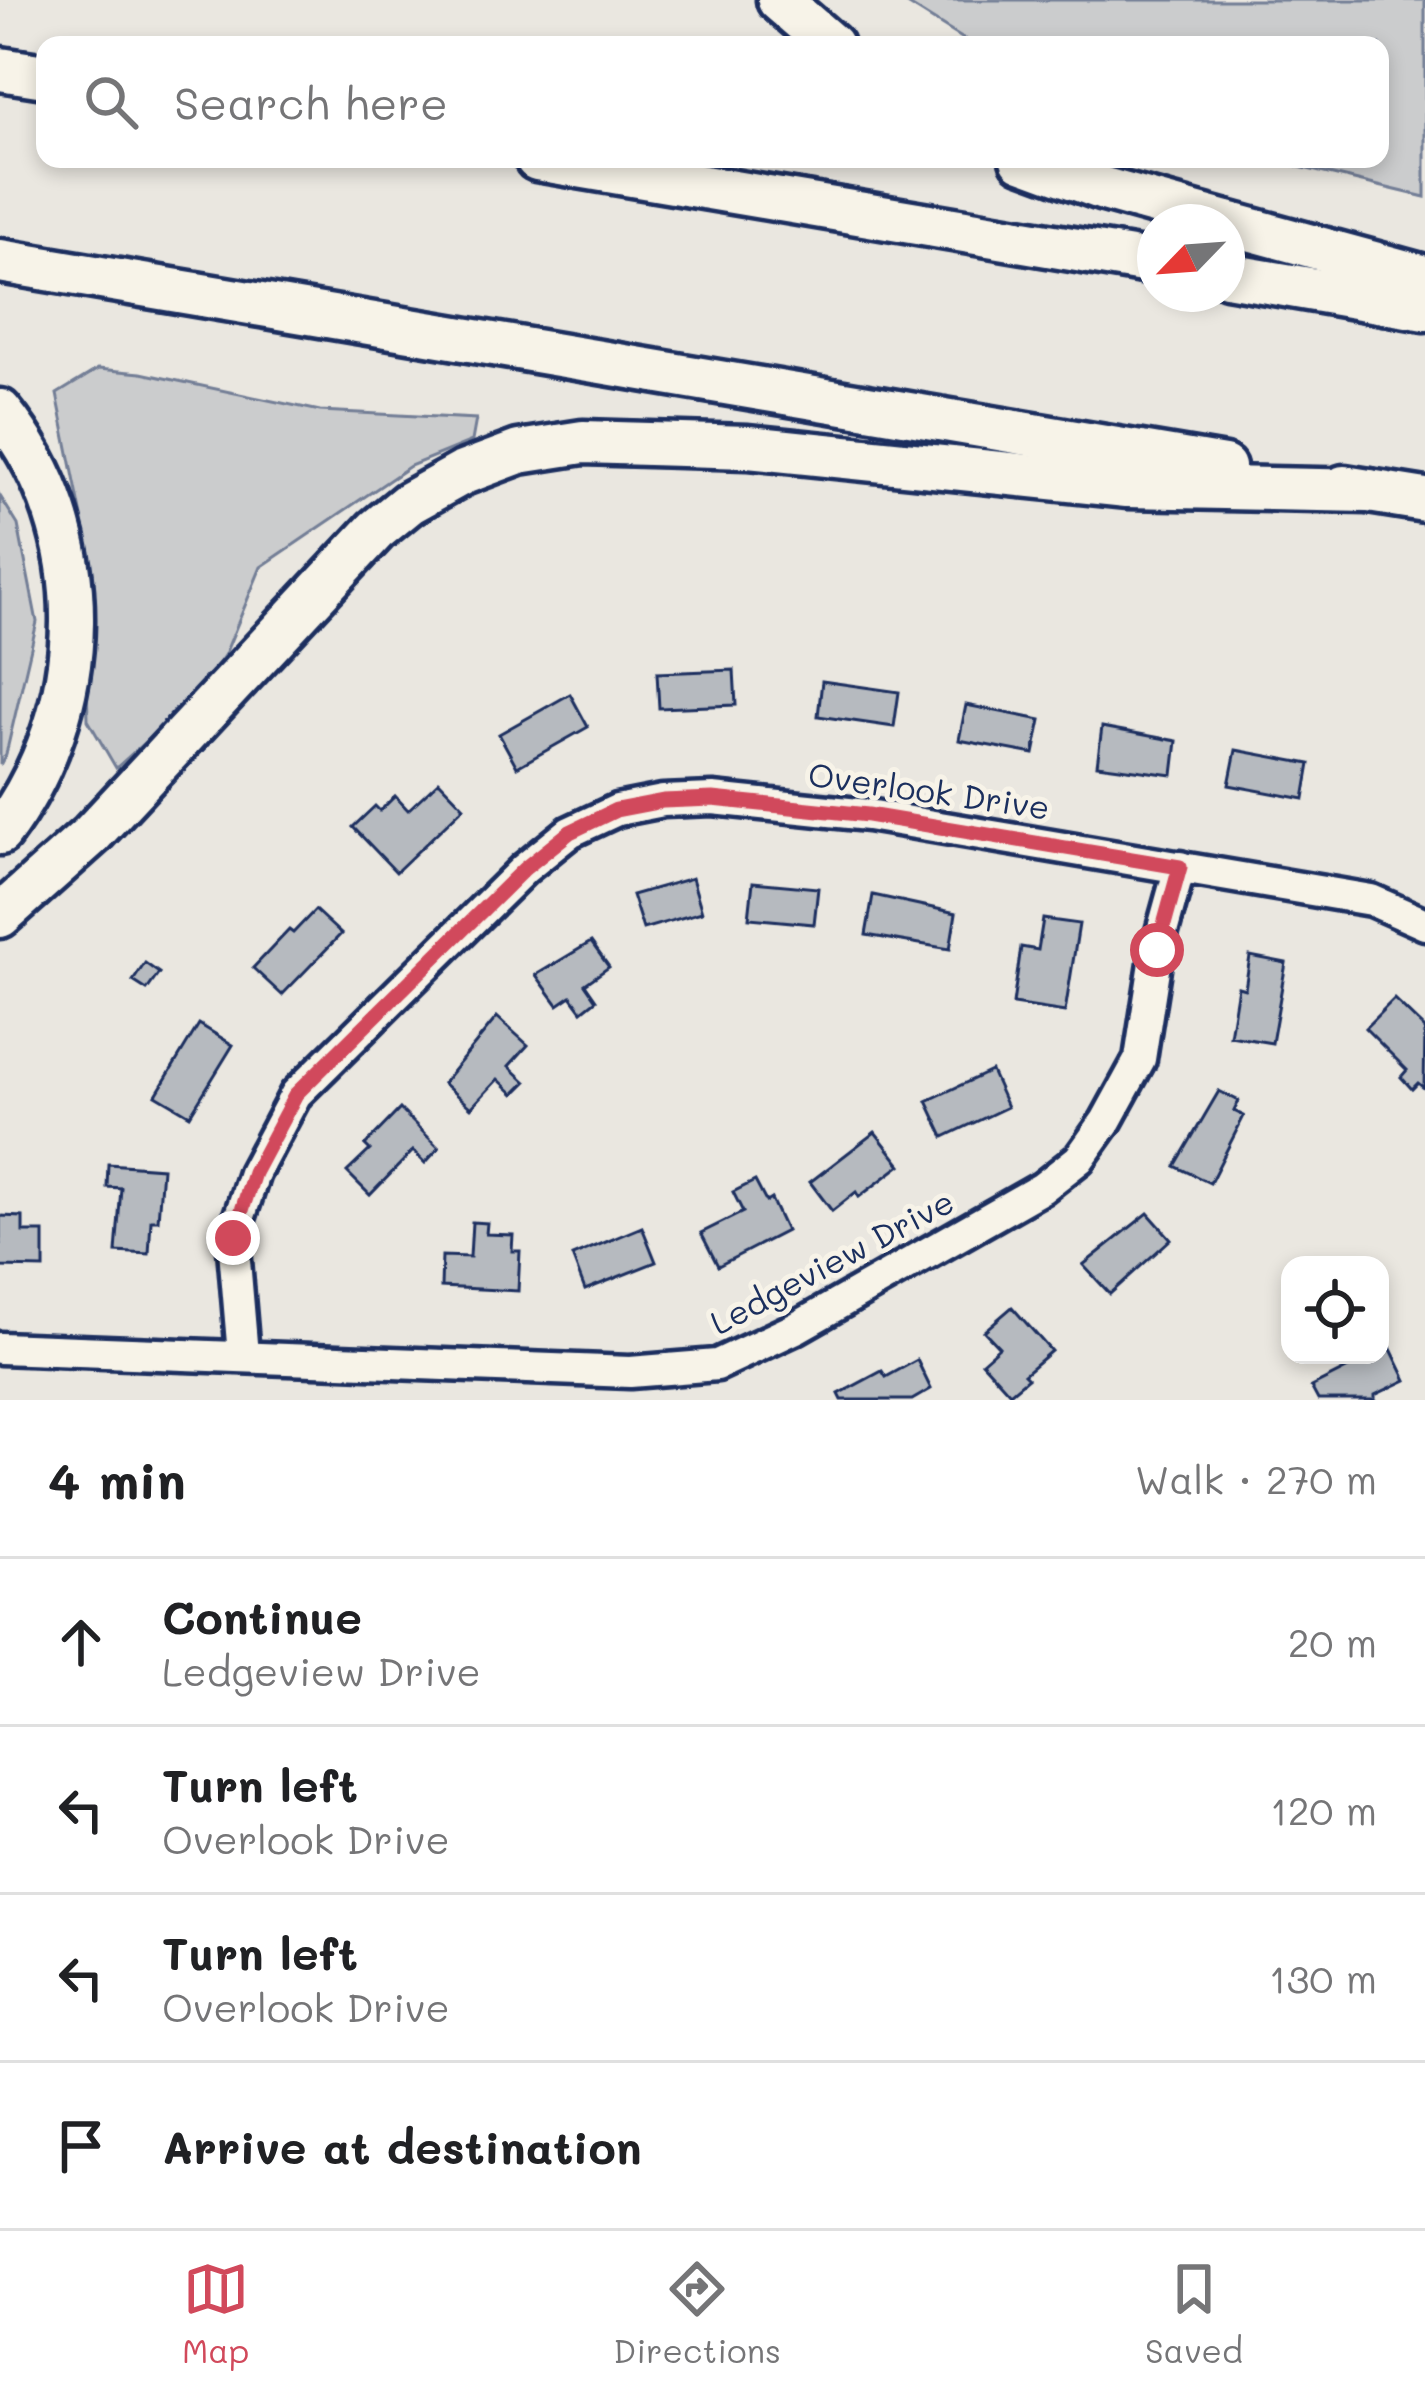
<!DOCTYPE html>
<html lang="en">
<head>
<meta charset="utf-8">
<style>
	:root { --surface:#fff; --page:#f6f6f6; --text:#202124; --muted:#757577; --line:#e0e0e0; --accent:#d1495b }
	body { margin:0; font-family:Mali,sans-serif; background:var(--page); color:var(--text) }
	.controls { position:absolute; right:36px; bottom:36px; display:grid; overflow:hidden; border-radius:24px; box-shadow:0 6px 18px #0003 }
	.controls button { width:108px; height:108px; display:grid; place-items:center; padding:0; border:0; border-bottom:3px solid var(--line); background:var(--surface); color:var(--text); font:60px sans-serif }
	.compass { position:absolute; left:1137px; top:204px; width:108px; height:108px; border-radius:50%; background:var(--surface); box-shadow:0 6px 18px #0003; rotate:245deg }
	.stop { position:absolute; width:36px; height:36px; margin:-27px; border:9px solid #d1495b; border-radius:50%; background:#fff }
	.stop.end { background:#d1495b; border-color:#fff; box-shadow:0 3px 12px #0008 }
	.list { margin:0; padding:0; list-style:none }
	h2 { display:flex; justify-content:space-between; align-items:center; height:156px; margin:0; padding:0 48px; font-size:51px }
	h2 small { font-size:39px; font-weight:400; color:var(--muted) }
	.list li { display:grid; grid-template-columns:78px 1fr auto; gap:36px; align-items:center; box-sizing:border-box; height:168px; padding:0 48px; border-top:3px solid var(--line) }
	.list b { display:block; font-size:45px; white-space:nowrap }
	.list p { margin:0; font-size:39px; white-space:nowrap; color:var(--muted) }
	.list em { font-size:39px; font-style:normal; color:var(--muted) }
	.icon { flex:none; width:66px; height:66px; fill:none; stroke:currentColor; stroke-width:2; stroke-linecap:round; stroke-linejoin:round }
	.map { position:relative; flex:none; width:1425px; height:1400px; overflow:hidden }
	.search { position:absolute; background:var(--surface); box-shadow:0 6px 18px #0003; left:36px; right:36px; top:36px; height:132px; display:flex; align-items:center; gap:30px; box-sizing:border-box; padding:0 42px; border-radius:24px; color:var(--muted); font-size:45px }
	.sheet { height:828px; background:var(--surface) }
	nav { display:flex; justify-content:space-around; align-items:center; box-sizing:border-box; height:168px; border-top:3px solid var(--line); background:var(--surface); font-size:33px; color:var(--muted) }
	nav a { display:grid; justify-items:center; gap:6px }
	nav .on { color:var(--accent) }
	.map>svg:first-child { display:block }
	.green { fill:#cbcccd; stroke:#737e96; stroke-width:3 }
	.building { fill:#b6babf; stroke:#1b2f5e; stroke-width:3 }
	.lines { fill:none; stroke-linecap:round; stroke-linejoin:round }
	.minor-casing { stroke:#1b2f5e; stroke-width:39 }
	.highway-casing { stroke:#1b2f5e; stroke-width:51 }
	.minor { stroke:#f7f3e8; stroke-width:30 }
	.highway { stroke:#f7f3e8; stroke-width:42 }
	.route { stroke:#d1495b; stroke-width:15 }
	.labels { text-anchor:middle; stroke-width:10; stroke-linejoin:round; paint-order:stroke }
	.street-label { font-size:33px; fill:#1b2f5e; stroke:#f7f3e8 }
</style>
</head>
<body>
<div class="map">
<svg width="1425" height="1400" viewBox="0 0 1425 1400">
	<rect width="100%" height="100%" fill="#eae7e0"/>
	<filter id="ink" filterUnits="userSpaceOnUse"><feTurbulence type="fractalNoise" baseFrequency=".00833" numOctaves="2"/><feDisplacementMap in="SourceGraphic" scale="24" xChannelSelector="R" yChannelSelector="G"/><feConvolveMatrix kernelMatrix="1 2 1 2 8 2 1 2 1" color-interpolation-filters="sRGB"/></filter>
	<g filter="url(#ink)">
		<g class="green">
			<polygon points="901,0 1425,0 1425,197 1266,159 1380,159 1380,45 973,45"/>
			<polygon points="98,369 141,373 320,411 476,419 472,441 410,466 261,567 225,654 201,691 116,768 88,720 83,522 57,394"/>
			<polygon points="0,496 18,525 37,622 6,754 0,765"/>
		</g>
		<g class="building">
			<polygon points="734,670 736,705 659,708 657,673"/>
			<polygon points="822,681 899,692 894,727 818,716"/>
			<polygon points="570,694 588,727 517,767 499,734"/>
			<polygon points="966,705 1041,720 1034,754 959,740"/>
			<polygon points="1102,727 1177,741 1173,775 1097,765"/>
			<polygon points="1236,750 1310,764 1304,799 1229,785"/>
			<polygon points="439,781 464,807 396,872 353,827 375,806 380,811 395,796 408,810"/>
			<polygon points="692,878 702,912 643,929 632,895"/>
			<polygon points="753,882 818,888 814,924 749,918"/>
			<polygon points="873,895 956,913 950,949 866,935"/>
			<polygon points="315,910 341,934 282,995 253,968 289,930 293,933"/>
			<polygon points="1043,919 1079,924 1065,1012 1013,1004 1021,947 1038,950"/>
			<polygon points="591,942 609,967 585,984 596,1000 582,1011 571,996 558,1005 536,975"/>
			<polygon points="1250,956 1286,963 1272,1043 1230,1036 1238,987 1245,989"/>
			<polygon points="145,963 159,973 147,990 133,981"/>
			<polygon points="1394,999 1425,1029 1424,1088 1418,1083 1412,1089 1401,1077 1407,1070 1365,1028"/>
			<polygon points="497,1017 528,1045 509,1066 526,1082 514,1094 498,1079 471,1108 443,1083"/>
			<polygon points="199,1024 233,1045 190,1115 156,1095"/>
			<polygon points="991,1071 1007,1107 944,1137 927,1101"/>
			<polygon points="1219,1091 1239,1101 1234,1111 1244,1116 1210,1183 1175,1166"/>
			<polygon points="400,1109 439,1148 425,1163 413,1151 370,1195 347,1172 370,1150 365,1145"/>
			<polygon points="875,1132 901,1165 859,1197 856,1192 832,1211 810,1182"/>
			<polygon points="108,1164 162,1168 158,1220 151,1220 149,1254 116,1252 121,1188 107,1187"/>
			<polygon points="755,1181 766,1202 771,1199 786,1231 718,1266 701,1233 743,1212 733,1192"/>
			<polygon points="1148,1213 1171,1239 1110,1294 1083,1265"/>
			<polygon points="0,1216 23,1217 23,1232 44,1232 44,1268 0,1267"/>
			<polygon points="472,1222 487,1223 486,1234 513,1235 512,1251 520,1251 518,1291 441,1287 442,1256 470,1257"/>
			<polygon points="642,1227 656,1262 585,1290 572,1256"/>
			<polygon points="1012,1307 1051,1351 1024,1374 1028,1378 1010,1393 982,1362 999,1347 984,1331"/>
			<polygon points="1390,1347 1406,1380 1375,1395 1375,1400 1318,1400 1311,1387"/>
			<polygon points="917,1360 931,1389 912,1400 842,1400 839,1394 882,1371 886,1377"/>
		</g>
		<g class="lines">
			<g class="minor-casing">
				<g id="minor">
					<polyline points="0,1348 630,1372 717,1365 796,1328 1042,1188 1079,1159 1106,1121 1140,1059 1157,950 1180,867"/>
					<polyline points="243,1355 233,1237 254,1173 296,1094 524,869 570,832 617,810 663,801 713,799 868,815 1371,900 1425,924"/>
				</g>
			</g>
			<g class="highway-casing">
				<g id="highway">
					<polyline points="779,0 831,45"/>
					<polyline points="0,69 45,76"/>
					<polyline points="537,159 1155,263"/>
					<polyline points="1022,159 1104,189 1223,222"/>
					<polyline points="1227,223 1425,277"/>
					<polyline points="0,261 1224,467"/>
					<polyline points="1227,275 1425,309"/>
					<path d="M0,411C99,533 93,711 0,833"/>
					<polyline points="1344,487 1425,500"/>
					<polyline points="0,916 91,835 376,530 409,503 463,473 519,452 583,442 748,447 1127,486 1369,491"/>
				</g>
			</g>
			<use href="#minor" class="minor"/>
			<use href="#highway" class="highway"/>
		</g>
	</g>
	<g class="lines" filter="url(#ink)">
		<polyline class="route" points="233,1238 254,1173 296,1094 524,869 570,832 616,810 663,801 713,799 868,815 1180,867 1157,950"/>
	</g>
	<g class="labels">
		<g class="street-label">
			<text transform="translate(929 791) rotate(8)" y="12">Overlook Drive</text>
			<text transform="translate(832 1262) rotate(-28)" y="12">Ledgeview Drive</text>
		</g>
	</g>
</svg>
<div class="controls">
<button><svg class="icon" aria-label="locate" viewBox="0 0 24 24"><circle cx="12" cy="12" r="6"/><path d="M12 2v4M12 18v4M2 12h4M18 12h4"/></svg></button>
</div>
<svg class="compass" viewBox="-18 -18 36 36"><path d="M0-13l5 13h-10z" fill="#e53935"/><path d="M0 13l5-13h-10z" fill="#757577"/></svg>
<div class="stop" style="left:1157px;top:950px"></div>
<div class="stop end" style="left:233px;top:1238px"></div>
<div class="search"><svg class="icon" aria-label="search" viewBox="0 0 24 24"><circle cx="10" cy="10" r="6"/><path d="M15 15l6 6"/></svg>Search here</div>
</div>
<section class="sheet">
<h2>4 min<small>Walk · 270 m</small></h2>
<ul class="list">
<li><svg class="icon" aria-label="ahead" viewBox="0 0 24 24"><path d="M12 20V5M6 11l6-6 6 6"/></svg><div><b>Continue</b><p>Ledgeview Drive</p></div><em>20 m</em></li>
<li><svg class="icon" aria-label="left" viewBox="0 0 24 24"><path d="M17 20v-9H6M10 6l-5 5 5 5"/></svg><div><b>Turn left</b><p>Overlook Drive</p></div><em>120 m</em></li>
<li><svg class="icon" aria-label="left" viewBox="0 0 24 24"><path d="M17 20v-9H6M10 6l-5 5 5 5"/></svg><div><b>Turn left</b><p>Overlook Drive</p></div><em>130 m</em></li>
<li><svg class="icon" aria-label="arrive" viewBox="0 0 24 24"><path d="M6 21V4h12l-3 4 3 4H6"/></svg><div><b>Arrive at destination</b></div></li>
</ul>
</section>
<nav>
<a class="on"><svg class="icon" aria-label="map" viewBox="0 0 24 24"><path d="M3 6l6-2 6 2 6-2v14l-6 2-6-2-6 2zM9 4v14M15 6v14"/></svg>Map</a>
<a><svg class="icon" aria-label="directions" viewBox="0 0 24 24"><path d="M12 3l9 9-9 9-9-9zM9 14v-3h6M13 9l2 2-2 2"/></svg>Directions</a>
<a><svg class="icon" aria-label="saved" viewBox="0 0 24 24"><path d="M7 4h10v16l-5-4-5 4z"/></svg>Saved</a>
</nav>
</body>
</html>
